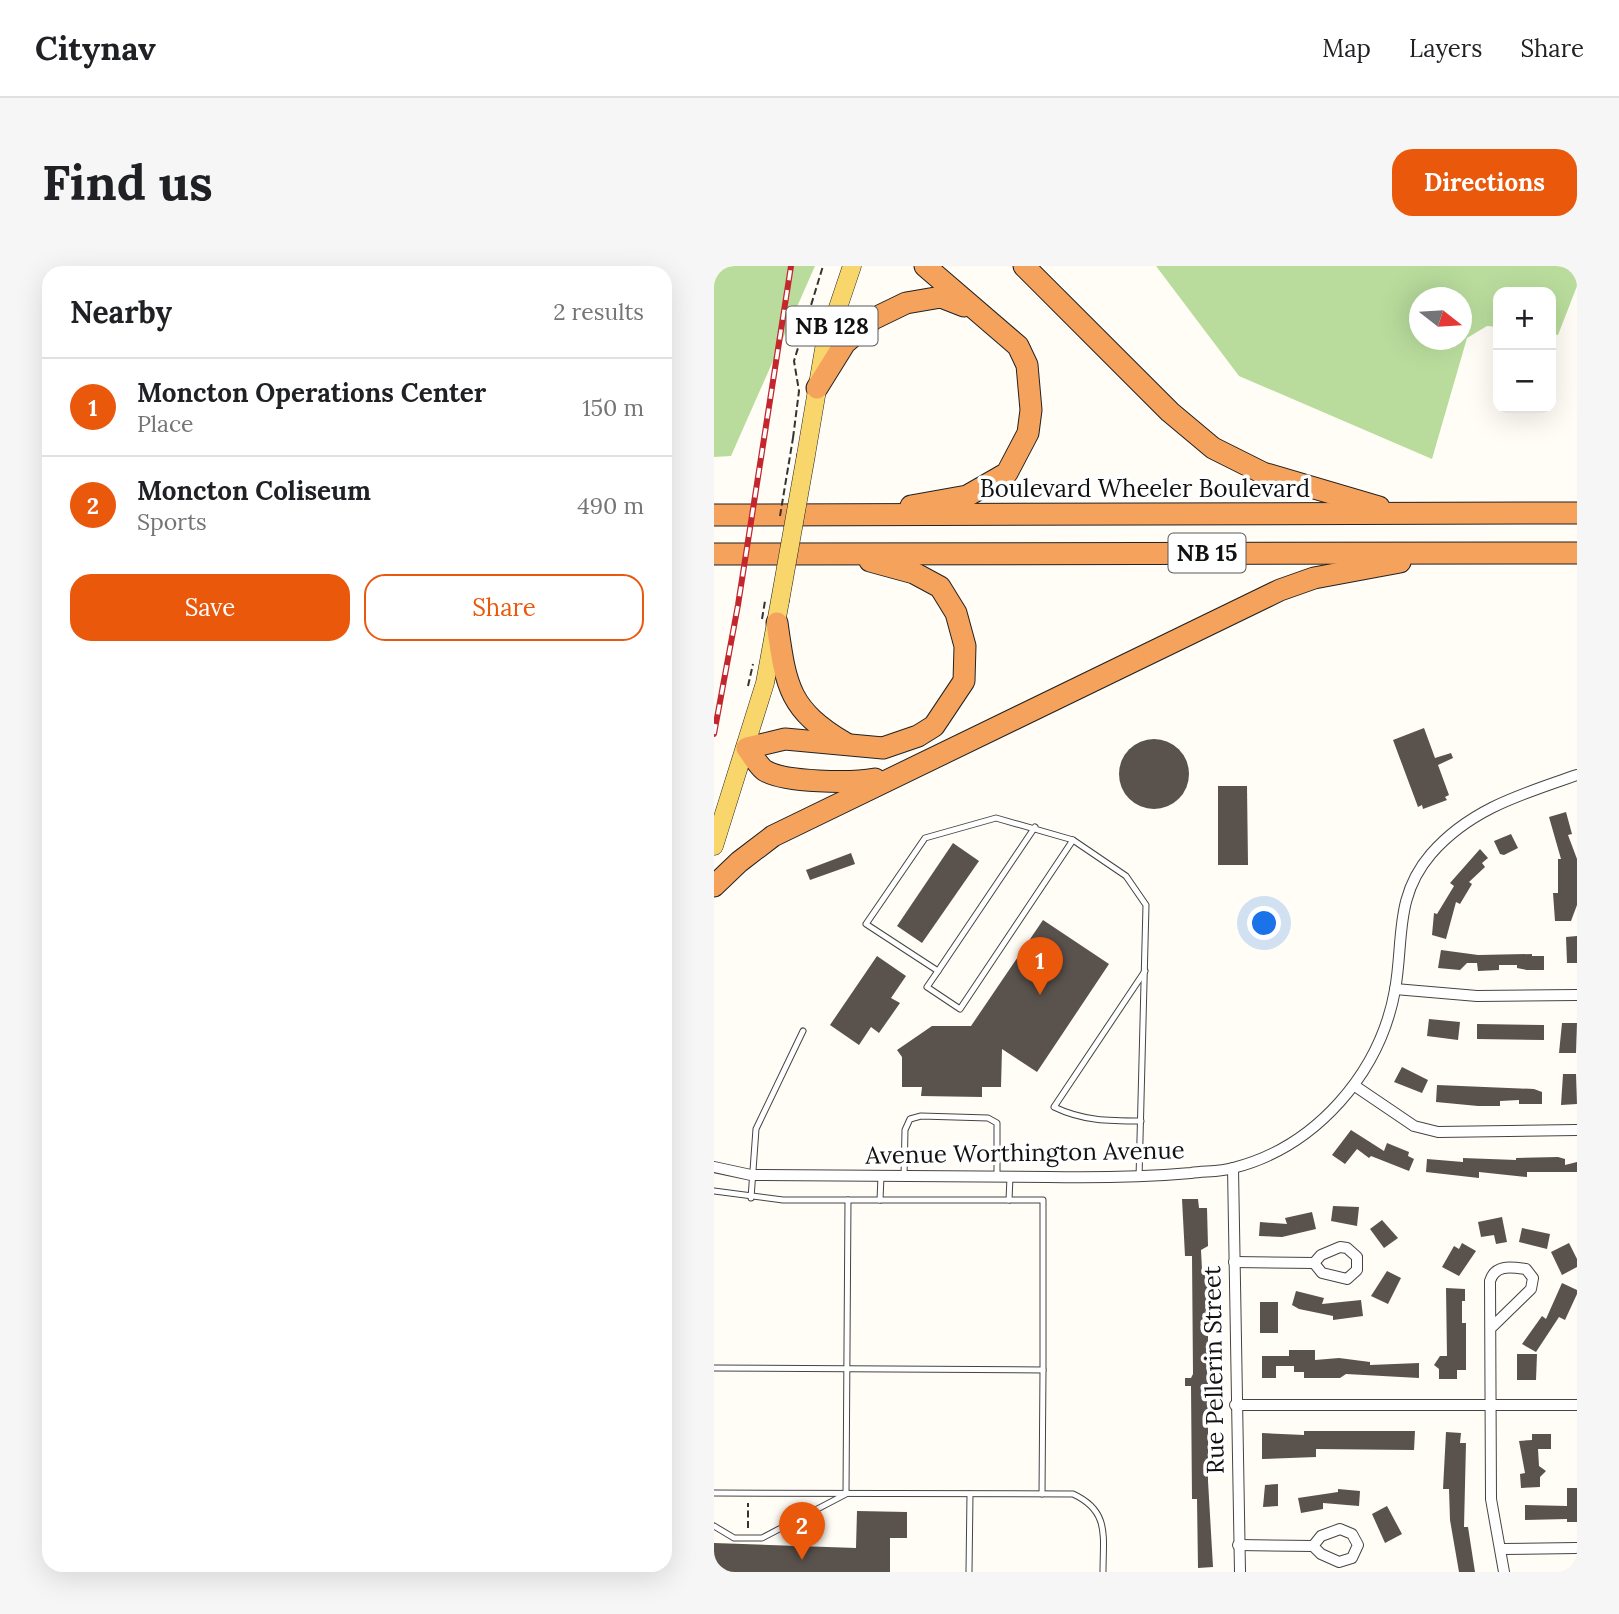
<!DOCTYPE html>
<html lang="en">
<head>
<meta charset="utf-8">
<style>
	:root { --surface:#fff; --page:#f6f6f6; --text:#202124; --muted:#757577; --line:#e0e0e0; --accent:#ea580c }
	body { margin:0; font-family:Lora,serif; background:var(--page); color:var(--text) }
	.controls { position:absolute; right:21px; top:21px; display:grid; overflow:hidden; border-radius:14px; box-shadow:0 7px 28px #0002 }
	.controls button { width:63px; height:63px; display:grid; place-items:center; padding:0; border:0; border-bottom:2px solid var(--line); background:var(--surface); color:var(--text); font:35px sans-serif }
	.compass { position:absolute; left:695px; top:21px; width:63px; height:63px; border-radius:50%; background:var(--surface); box-shadow:0 7px 28px #0002; rotate:107deg }
	.you { position:absolute; left:551px; top:658px; width:24px; height:24px; margin:-18px; border:5px solid #fff; border-radius:50%; background:#1a73e8; box-shadow:0 0 0 10px #1a73e833 }
	.badge { display:grid; place-items:center; width:46px; height:46px; border-radius:50%; background:var(--accent); color:#fff; font-size:23px; font-weight:700 }
	.pin { position:absolute; translate:-50% -58px; filter:drop-shadow(0 2px 4px #0008) }
	.pin::after { content:''; position:absolute; top:37px; width:24px; height:21px; background:inherit; clip-path:polygon(0 0,100% 0,50% 100%) }
	.list { margin:0; padding:0; list-style:none }
	h2 { display:flex; justify-content:space-between; align-items:center; height:91px; margin:0; padding:0 28px; font-size:30px }
	h2 small { font-size:23px; font-weight:400; color:var(--muted) }
	.list li { display:grid; grid-template-columns:46px 1fr auto; gap:21px; align-items:center; box-sizing:border-box; height:98px; padding:0 28px; border-top:2px solid var(--line) }
	.list b { display:block; font-size:26px; white-space:nowrap }
	.list p { margin:0; font-size:23px; white-space:nowrap; color:var(--muted) }
	.list em { font-size:23px; font-style:normal; color:var(--muted) }
	.actions { display:flex; gap:14px; padding:21px 28px }
	.actions a { flex:1; padding:16px 0; border:2px solid var(--accent); border-radius:21px; text-align:center; font-size:24px; color:var(--accent) }
	.actions .main { background:var(--accent); color:#fff }
	.map { position:relative; flex:none; width:863px; height:1306px; overflow:hidden; border-radius:21px }
	header { display:flex; align-items:center; gap:42px; box-sizing:border-box; height:98px; padding:0 35px; background:var(--surface); border-bottom:2px solid var(--line) }
	header strong { font-size:33px }
	nav { display:flex; gap:38px; margin-inline-start:auto; font-size:24px }
	.intro { display:flex; align-items:center; justify-content:space-between; box-sizing:border-box; height:168px; padding:0 42px }
	h1 { margin:0; font-size:49px }
	.button { padding:18px 32px; border-radius:21px; background:var(--accent); color:#fff; font-size:24px; font-weight:700 }
	main { display:flex; gap:42px; padding:0 42px }
	aside { flex:1; background:var(--surface); border-radius:21px; box-shadow:0 7px 28px #0002 }
	.map>svg:first-child { display:block }
	.forest { fill:#b9dc9c; fill-rule:evenodd }
	.building { fill:#5a524d }
	.lines { fill:none; stroke-linecap:round; stroke-linejoin:round }
	.service-casing { stroke:#444; stroke-width:7 }
	.minor-casing { stroke:#444; stroke-width:12 }
	.primary-casing { stroke:#222; stroke-width:19 }
	.motorway-casing { stroke:#222; stroke-width:23 }
	.path { stroke:#333; stroke-width:2; stroke-dasharray:7 3.5; stroke-linecap:butt }
	.service { stroke:#fff; stroke-width:5 }
	.minor { stroke:#fff; stroke-width:10 }
	.primary { stroke:#f9d66b; stroke-width:18 }
	.motorway { stroke:#f5a25d; stroke-width:21 }
	.rail-casing { stroke:#c4262e; stroke-width:6 }
	.rail { stroke:#fff; stroke-width:3.5; stroke-dasharray:10; stroke-linecap:butt }
	.primary-bridge-casing { stroke:#222; stroke-width:19; stroke-linecap:butt }
	.path-bridge { stroke:#333; stroke-width:2; stroke-dasharray:7 3.5; stroke-linecap:butt }
	.primary-bridge { stroke:#f9d66b; stroke-width:18 }
	.labels { text-anchor:middle; stroke-width:7; stroke-linejoin:round; paint-order:stroke }
	.shield { fill:#fff; stroke:#585858; stroke-width:2 }
	.shield-label { font-size:23px; font-weight:bold; fill:#111 }
	.street-label { font-size:24px; fill:#111; stroke:#fff }
</style>
</head>
<body>
<header>
<strong>Citynav</strong>
<nav><a>Map</a><a>Layers</a><a>Share</a></nav>
</header>
<div class="intro"><h1>Find us</h1><a class="button">Directions</a></div>
<main>
<aside>
<h2>Nearby<small>2 results</small></h2>
<ul class="list">
<li><span class="badge">1</span><div><b>Moncton Operations Center</b><p>Place</p></div><em>150 m</em></li>
<li><span class="badge">2</span><div><b>Moncton Coliseum</b><p>Sports</p></div><em>490 m</em></li>
</ul>
<div class="actions"><a class="main">Save</a><a>Share</a></div>
</aside>
<div class="map">
<svg width="863" height="1306" viewBox="0 0 863 1306">
	<rect width="100%" height="100%" fill="#fffdf5"/>
	<g class="forest">
		<polygon points="0,0 101,0 17,190 0,191"/>
		<path d="M442,0H863V20L844,69L837,68V26H784V61L773,60L753,72L718,193L525,110ZM706,32H748V74H706Z"/>
	</g>
	<g class="building">
		<polygon points="710,462 721,492 737,487 739,492 724,499 735,529 731,531 733,534 709,543 708,539 704,541 679,474"/>
		<circle cx="440" cy="508" r="35"/>
		<polygon points="504,520 533,520 534,599 504,599"/>
		<polygon points="852,546 858,568 854,569 863,593 863,639 857,655 841,655 839,627 844,627 844,593 847,593 835,551"/>
		<polygon points="797,568 804,582 790,589 786,588 780,575"/>
		<polygon points="239,577 265,595 208,677 183,660"/>
		<polygon points="766,583 774,592 768,597 771,601 755,616 758,618 746,638 742,636 732,673 718,669 720,647 723,648 740,620 736,617"/>
		<polygon points="137,587 141,598 96,614 92,604"/>
		<polygon points="329,654 395,698 323,806 288,783 287,821 268,821 268,831 207,830 208,821 188,821 188,791 183,784 218,760 257,760"/>
		<polygon points="863,670 863,697 853,697 852,671"/>
		<polygon points="727,684 764,689 818,688 818,690 830,690 830,704 813,704 803,702 803,699 785,699 785,704 764,705 763,697 753,697 746,704 724,702"/>
		<polygon points="163,690 192,710 177,732 186,737 165,767 157,761 145,779 116,759"/>
		<polygon points="715,753 746,756 744,774 713,770"/>
		<polygon points="848,757 863,757 862,787 845,787"/>
		<polygon points="763,758 830,759 830,774 763,773"/>
		<polygon points="688,801 714,814 708,827 680,816"/>
		<polygon points="849,808 862,808 863,838 847,839"/>
		<polygon points="723,819 820,823 828,826 828,838 805,838 805,834 786,835 786,840 764,840 722,836"/>
		<polygon points="637,864 670,885 673,877 695,886 694,890 700,893 695,905 657,890 655,892 643,883 631,898 618,889"/>
		<polygon points="844,891 851,893 851,899 863,896 863,906 813,906 813,911 765,906 765,912 712,906 713,893 749,896 749,892 802,894 802,892"/>
		<polygon points="468,933 484,933 485,942 493,942 494,980 487,984 488,1004 494,1004 494,1215 499,1301 484,1302 483,1233 478,1233 477,1120 471,1120 471,1112 477,1112 479,1108 478,990 471,990"/>
		<polygon points="619,940 645,941 643,960 617,955"/>
		<polygon points="598,946 602,963 568,971 545,970 546,956 573,958 571,952"/>
		<polygon points="788,951 793,976 782,978 780,969 767,971 764,956"/>
		<polygon points="668,954 684,972 670,982 656,963"/>
		<polygon points="808,962 836,968 833,983 805,976"/>
		<polygon points="748,977 762,985 745,1010 728,1001 740,980 745,983"/>
		<polygon points="855,977 863,993 863,1001 848,1009 837,986"/>
		<polygon points="673,1005 687,1012 674,1038 657,1030"/>
		<polygon points="848,1017 863,1024 863,1028 851,1054 845,1051 822,1086 808,1078 828,1050 832,1053"/>
		<polygon points="732,1022 751,1023 751,1035 748,1035 748,1057 752,1057 752,1104 743,1104 743,1113 725,1113 725,1103 720,1099 726,1090 733,1090"/>
		<polygon points="582,1025 610,1032 608,1038 647,1034 649,1050 619,1054 619,1050 585,1043 578,1039"/>
		<rect x="546" y="1036" width="18" height="31"/>
		<polygon points="575,1084 601,1084 601,1094 625,1092 656,1096 656,1099 705,1097 705,1112 632,1108 626,1112 590,1112 590,1106 580,1106 580,1100 562,1100 562,1112 548,1112 548,1090 575,1090"/>
		<polygon points="803,1088 823,1088 822,1114 803,1114"/>
		<polygon points="590,1165 701,1165 700,1184 602,1183 602,1191 548,1193 548,1167 590,1169"/>
		<polygon points="732,1166 747,1167 746,1177 752,1177 750,1261 754,1261 761,1306 745,1306 736,1254 735,1223 729,1223"/>
		<polygon points="818,1168 837,1168 837,1183 824,1183 825,1200 832,1205 826,1211 826,1221 807,1222 806,1208 811,1207 805,1175 818,1174"/>
		<polygon points="564,1218 564,1240 549,1241 551,1219"/>
		<polygon points="853,1222 863,1222 863,1256 853,1256 853,1253 811,1254 811,1239 853,1240"/>
		<polygon points="624,1223 646,1225 645,1240 609,1237 609,1243 587,1247 584,1232 624,1226"/>
		<polygon points="673,1240 688,1268 671,1277 658,1248"/>
		<polygon points="143,1245 193,1246 193,1272 176,1272 176,1306 0,1306 0,1277 142,1282"/>
	</g>
	<g class="lines">
		<g class="service-casing">
			<g id="service">
				<polyline points="321,561 224,705 152,658 211,572 282,552 359,574 412,610 432,639 425,912"/>
				<polyline points="224,705 213,721 246,743 359,574"/>
				<path d="M427,855C395,855 369,855 340,841L431,705"/>
				<polyline points="190,910 191,864 196,853 207,850 274,852 283,857 283,911"/>
				<polyline points="0,925 69,934 329,934 329,1104"/>
				<polyline points="37,932 42,863 89,765"/>
				<polyline points="166,934 167,910"/>
				<polyline points="295,934 296,911"/>
				<polyline points="0,1102 329,1104 328,1228"/>
				<path d="M0,1227L359,1228C396,1245 389,1270 389,1306"/>
				<polyline points="0,1260 20,1272 48,1272 132,1228 134,934"/>
				<polyline points="255,1306 256,1228"/>
			</g>
		</g>
		<g class="minor-casing">
			<g id="minor">
				<polyline points="681,723 763,730 863,729"/>
				<polyline points="641,820 700,860 724,866 863,864"/>
				<path d="M0,901L37,909C136,910 235,911 334,911C382,912 429,911 477,907C490,905 506,906 519,902C602,881 666,807 681,724C690,674 680,631 717,588C756,543 808,528 863,509"/>
				<polyline points="519,902 526,1306"/>
				<polygon points="626,981 633,982 643,991 643,1004 633,1013 608,1007 600,997 607,989"/>
				<polyline points="520,996 600,997"/>
				<path d="M777,1062L817,1023L819,1012L812,1003C797,1001 781,998 776,1015L777,1233L790,1306"/>
				<polyline points="521,1139 863,1139"/>
				<polyline points="524,1279 599,1280 607,1288 625,1296 638,1292 644,1279 638,1268 626,1263 607,1270 599,1280"/>
				<polyline points="788,1283 863,1282"/>
			</g>
		</g>
		<g class="primary-casing">
			<g id="primary">
				<polyline points="92,189 110,83 138,0"/>
				<polyline points="0,580 51,417 66,335"/>
			</g>
		</g>
		<g class="motorway-casing">
			<g id="motorway">
				<polyline points="310,0 456,146 499,182 549,207 665,241"/>
				<polyline points="103,122 131,77 159,53 192,37 227,31 250,40"/>
				<polyline points="197,240 253,230 293,207 314,167 317,144 313,99 304,80 211,0"/>
				<polyline points="0,249 863,247"/>
				<polyline points="0,288 863,287"/>
				<path d="M156,295L200,307L226,321L242,347L251,380L250,415L220,460L204,470L169,482L71,473L33,482C38,489 44,499 50,504C69,517 139,517 161,513"/>
				<path d="M63,357C72,420 74,443 131,477"/>
				<polyline points="0,620 25,596 59,570 566,324 600,312 686,296"/>
			</g>
		</g>
		<g class="path">
			<polyline points="79,172 85,125 80,95 109,0"/>
			<polyline points="34,420 39,398"/>
			<polyline points="34,1262 34,1237"/>
		</g>
		<use href="#service" class="service"/>
		<use href="#minor" class="minor"/>
		<use href="#primary" class="primary"/>
		<use href="#motorway" class="motorway"/>
		<g class="rail-casing">
			<polyline id="rail" points="0,468 24,339 77,0"/>
		</g>
		<use href="#rail" class="rail"/>
		<g class="primary-bridge-casing">
			<polyline id="primary-bridge" points="66,335 92,189"/>
		</g>
		<g class="path-bridge">
			<polyline points="66,250 79,172"/>
			<polyline points="48,353 51,335"/>
		</g>
		<use href="#primary-bridge" class="primary-bridge"/>
	</g>
	<g class="labels">
		<g class="shield">
			<rect x="72.5" y="40.5" width="91" height="39" rx="5"/>
			<rect x="454.5" y="267.5" width="77" height="39" rx="5"/>
		</g>
		<g class="shield-label">
			<text x="118" y="68">NB 128</text>
			<text x="493" y="295">NB 15</text>
		</g>
		<g class="street-label">
			<text x="431" y="231">Boulevard Wheeler Boulevard</text>
			<text transform="translate(311 887) rotate(-1)" y="8">Avenue Worthington Avenue</text>
			<text transform="translate(500 1104) rotate(-91)" y="8">Rue Pellerin Street</text>
		</g>
	</g>
</svg>
<div class="controls">
<button>+</button>
<button>−</button>
</div>
<svg class="compass" viewBox="-18 -18 36 36"><path d="M0-13l5 13h-10z" fill="#e53935"/><path d="M0 13l5-13h-10z" fill="#757577"/></svg>
<div class="you"></div>
<div class="pin badge" style="left:326px;top:729px">1</div>
<div class="pin badge" style="left:88px;top:1294px">2</div>
</div>
</main>
</body>
</html>
